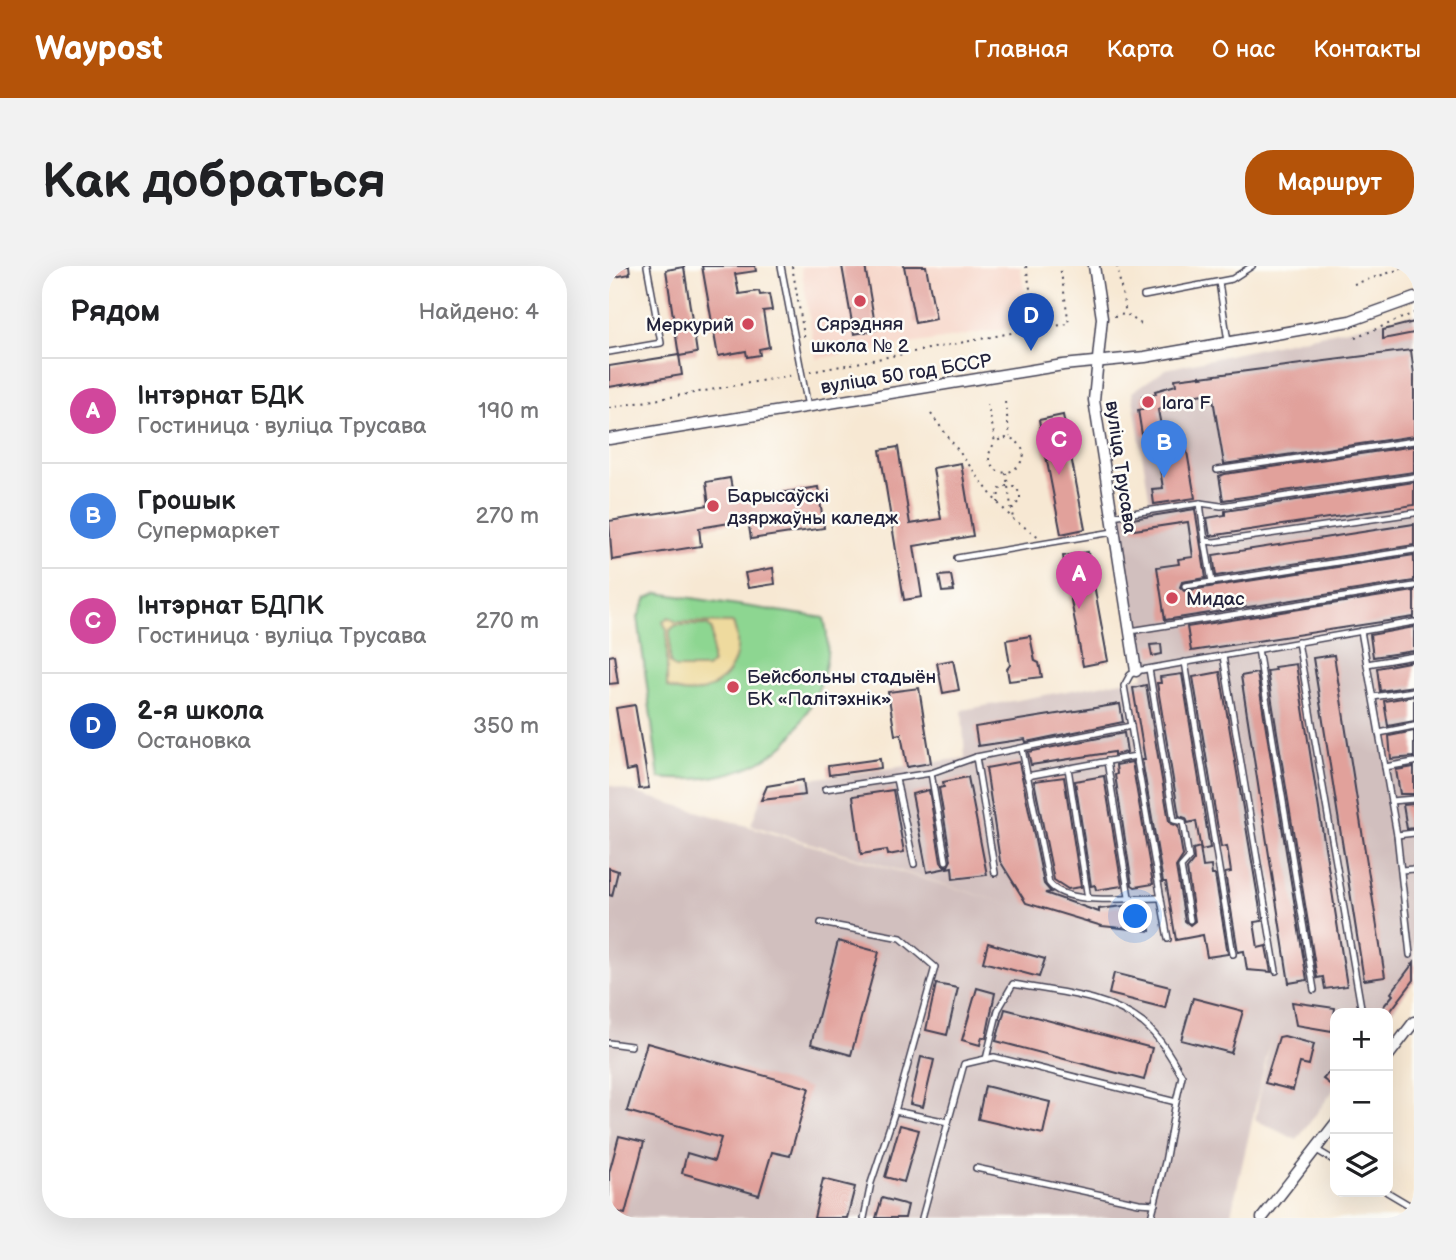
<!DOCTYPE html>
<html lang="ru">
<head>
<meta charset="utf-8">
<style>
	:root { --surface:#fff; --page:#f2f2f2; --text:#202124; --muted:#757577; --line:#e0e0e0; --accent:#b45309 }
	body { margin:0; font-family:"Balsamiq Sans",sans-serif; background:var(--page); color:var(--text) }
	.controls { position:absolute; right:21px; bottom:21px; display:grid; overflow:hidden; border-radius:14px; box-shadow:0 7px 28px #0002 }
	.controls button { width:63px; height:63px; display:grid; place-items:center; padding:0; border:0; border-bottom:2px solid var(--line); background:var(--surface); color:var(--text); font:35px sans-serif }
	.you { position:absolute; left:527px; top:651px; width:24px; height:24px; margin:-18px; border:5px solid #fff; border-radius:50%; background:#1a73e8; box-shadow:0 0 0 10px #1a73e833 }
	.badge { display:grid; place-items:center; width:46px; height:46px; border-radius:50%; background:var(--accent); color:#fff; font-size:23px; font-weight:700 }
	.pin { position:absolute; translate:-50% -58px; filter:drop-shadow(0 2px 4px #0008) }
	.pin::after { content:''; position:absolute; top:37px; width:24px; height:21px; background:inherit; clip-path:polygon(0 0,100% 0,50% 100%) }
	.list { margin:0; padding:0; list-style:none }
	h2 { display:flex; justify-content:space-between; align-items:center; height:91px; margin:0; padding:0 28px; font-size:30px }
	h2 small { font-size:23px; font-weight:400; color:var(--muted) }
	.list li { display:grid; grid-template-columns:46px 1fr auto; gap:21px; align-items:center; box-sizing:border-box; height:105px; padding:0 28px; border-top:2px solid var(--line) }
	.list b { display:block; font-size:26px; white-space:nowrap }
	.list p { margin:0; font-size:23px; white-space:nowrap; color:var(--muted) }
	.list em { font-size:23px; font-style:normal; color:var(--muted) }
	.icon { flex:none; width:38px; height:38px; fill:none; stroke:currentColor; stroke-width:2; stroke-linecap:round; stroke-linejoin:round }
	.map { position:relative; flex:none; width:805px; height:952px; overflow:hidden; border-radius:28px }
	header { display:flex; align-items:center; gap:42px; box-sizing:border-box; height:98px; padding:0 35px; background:var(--accent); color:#fff }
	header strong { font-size:33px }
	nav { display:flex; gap:38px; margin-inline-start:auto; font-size:24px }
	.intro { display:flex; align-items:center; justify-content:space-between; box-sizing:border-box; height:168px; padding:0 42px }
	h1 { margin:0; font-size:49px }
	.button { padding:18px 32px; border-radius:28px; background:var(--accent); color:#fff; font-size:24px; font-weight:700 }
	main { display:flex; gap:42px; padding:0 42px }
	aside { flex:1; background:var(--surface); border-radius:28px; box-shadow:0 7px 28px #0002 }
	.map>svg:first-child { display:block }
	.built { fill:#f6d2c4 }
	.industrial { fill:#d1bfbe }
	.green { fill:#8dd691; stroke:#587c66; stroke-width:2 }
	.sand { fill:#eeda9e; stroke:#887e6c; stroke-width:2; fill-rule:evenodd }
	.building { fill:#e1a19b }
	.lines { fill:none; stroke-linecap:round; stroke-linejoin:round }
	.service-casing { stroke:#424052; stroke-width:8 }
	.minor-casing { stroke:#424052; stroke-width:13 }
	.path { stroke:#424052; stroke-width:2; stroke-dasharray:2 5; stroke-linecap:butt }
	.service { stroke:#fff; stroke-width:5 }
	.minor { stroke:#fff; stroke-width:10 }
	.poi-dot { fill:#d1495b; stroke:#fdfcf7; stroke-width:2.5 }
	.labels { text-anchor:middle; stroke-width:5; stroke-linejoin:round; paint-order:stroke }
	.poi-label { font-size:19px; fill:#22223b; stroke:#fdfcf7; text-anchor:start }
	.street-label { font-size:19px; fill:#22223b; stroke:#fdfcf7 }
</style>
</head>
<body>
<header>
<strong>Waypost</strong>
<nav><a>Главная</a><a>Карта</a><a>О нас</a><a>Контакты</a></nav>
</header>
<div class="intro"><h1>Как добраться</h1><a class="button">Маршрут</a></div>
<main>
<aside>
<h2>Рядом<small>Найдено: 4</small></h2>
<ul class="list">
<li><span class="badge" style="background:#d1479c">A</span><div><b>Інтэрнат БДК</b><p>Гостиница · вуліца Трусава</p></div><em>190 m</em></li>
<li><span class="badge" style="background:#3f7fe0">B</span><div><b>Грошык</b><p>Супермаркет</p></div><em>270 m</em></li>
<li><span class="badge" style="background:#d1479c">C</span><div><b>Інтэрнат БДПК</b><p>Гостиница · вуліца Трусава</p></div><em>270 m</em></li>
<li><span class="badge" style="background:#1a4fb4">D</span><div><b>2-я школа</b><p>Остановка</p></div><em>350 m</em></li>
</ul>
</aside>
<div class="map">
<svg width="805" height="952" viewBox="0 0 805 952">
	<rect width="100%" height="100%" fill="#fdfcf7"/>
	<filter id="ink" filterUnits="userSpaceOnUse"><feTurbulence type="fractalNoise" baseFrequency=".0143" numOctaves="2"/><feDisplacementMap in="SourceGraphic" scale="14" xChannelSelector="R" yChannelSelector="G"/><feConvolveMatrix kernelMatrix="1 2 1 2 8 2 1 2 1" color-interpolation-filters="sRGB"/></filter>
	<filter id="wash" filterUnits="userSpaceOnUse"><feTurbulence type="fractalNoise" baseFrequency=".00686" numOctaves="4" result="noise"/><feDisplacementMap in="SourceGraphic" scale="28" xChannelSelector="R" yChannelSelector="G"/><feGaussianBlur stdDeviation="1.57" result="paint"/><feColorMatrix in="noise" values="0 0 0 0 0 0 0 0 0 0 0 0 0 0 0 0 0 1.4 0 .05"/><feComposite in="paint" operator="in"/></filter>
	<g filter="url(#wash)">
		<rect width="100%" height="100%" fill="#f7e8d3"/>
		<polygon class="built" points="192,0 411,0 421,59 207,93"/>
		<polygon class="industrial" points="805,48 805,715 779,751 779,747 726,747 726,822 688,874 646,854 664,763 621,952 0,952 0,519 406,640 142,559 157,519 356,492 353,444 535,411 507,242 541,236 523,126 557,103"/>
		<path class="green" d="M49,327L215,352C223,383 217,412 201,440C194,453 187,467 177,477C144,508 93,517 50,512L29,351L38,332Z"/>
		<path class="sand" d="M60,351L67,356L124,357C142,400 100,442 58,421V364L54,356ZM67,359H98L103,364V397L98,402H66L61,397V364Z"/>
		<g id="blocks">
			<g class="building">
				<polygon points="0,0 20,0 21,8 0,12"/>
				<polygon points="93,0 146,0 147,5 126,8 130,28 150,25 151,29 160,28 163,44 154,45 160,81 150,83 151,89 138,91 137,85 109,90"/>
				<polygon points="233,0 256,0 267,64 245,68"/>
				<polygon points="295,0 317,0 327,53 306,57"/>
				<polygon points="75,1 88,87 70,90 57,4"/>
				<polygon points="805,56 805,67 774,73 774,64"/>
				<polygon points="802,84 805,109 805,170 615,198 603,127 572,131 573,136 549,144 552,160 562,159 564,173 577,180 586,232 545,238 543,223 554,222 548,184 538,168 533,169 529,144 535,143 533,130 547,128 546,125 567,119 566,113 591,110 591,111"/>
				<polygon points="70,89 73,109 0,121 0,100"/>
				<polygon points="454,149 476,263 452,268 430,154"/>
				<polygon points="805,180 805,206 614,234 610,210 616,208"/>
				<polygon points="289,181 301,258 332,253 324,202 352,197 364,270 305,280 313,331 295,334 271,184"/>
				<polygon points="121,212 125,234 209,221 215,262 142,273 139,254 90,262 92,280 3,294 0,255 100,239 97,216"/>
				<polygon points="805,216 805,239 601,270 598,252 616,249 616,245"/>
				<polygon points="586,243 597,312 573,316 571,321 575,325 805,289 805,315 556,354 548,301 570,298 569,293 584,291 579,256 525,264 523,253"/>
				<polygon points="805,258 805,279 607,310 604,289"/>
				<polygon points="479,286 499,395 474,400 454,290"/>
				<polygon points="164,302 166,318 139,322 136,307"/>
				<polygon points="342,309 345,325 333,326 330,310"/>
				<polygon points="805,325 805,351 582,385 578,361"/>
				<polygon points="805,361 805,385 764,391 761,369"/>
				<polygon points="421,370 426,395 430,397 433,411 400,415 398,403 401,399 397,374"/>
				<polygon points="552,378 553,388 543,390 541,379"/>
				<polygon points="5,389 9,417 0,418 0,390"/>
				<polygon points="725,389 776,711 755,714 704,392"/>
				<polygon points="344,394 350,424 334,427 328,397"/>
				<polygon points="805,395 805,420 771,425 768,402"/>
				<polygon points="687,398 738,720 716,723 714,711 708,712 658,405 666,404 665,401"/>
				<polygon points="611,406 653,655 645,656 649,682 657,680 662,706 638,704 635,685 629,686 616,607 622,606 618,580 612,581 584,411"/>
				<polygon points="648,407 698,714 680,717 632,410"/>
				<polygon points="573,408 601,582 592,584 587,555 579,557 577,552 570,550 548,417 552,417 551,411"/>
				<polygon points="537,419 560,555 562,558 569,560 574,590 567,601 576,655 581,659 586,655 578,603 585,594 584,583 591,581 594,601 602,600 603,609 606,609 619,688 598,691 594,669 567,674 557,616 554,616 533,494 536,494 524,422"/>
				<polygon points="310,422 322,497 298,501 292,468 286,469 279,426"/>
				<polygon points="805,430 805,455 779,460 775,435"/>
				<polygon points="511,438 514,456 417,476 416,473 369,480 366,461"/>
				<polygon points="26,439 40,522 30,523 27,503 17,505 7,442"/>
				<polygon points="805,465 805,491 782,493 780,470"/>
				<polygon points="515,467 518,486 505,489 505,486 422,499 419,486"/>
				<polygon points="271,493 272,502 220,509 219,500"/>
				<polygon points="410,496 435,618 442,626 436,627 490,646 490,643 539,637 541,665 493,660 417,637 391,595 377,502"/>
				<polygon points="523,496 544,618 526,621 523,619 506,509 508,508 507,499"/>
				<polygon points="805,501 805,528 791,528 787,504"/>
				<polygon points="495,510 513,620 487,624 486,619 482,620 466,515"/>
				<polygon points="359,511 378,609 344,613 343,601 318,606 303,528 320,524 332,596 335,600 339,600 342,594 330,522 335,521 334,516"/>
				<polygon points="455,511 472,621 459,623 445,614 425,515"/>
				<polygon points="194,514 196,529 152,534 158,520"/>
				<polygon points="284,524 295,586 279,589 278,584 252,588 244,530"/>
				<polygon points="805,538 805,562 798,563 794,539"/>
				<polygon points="0,602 9,605 3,630 0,629"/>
				<polygon points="229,675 270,686 242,789 202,778"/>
				<polygon points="379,677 436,693 430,711 374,696"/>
				<polygon points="805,696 805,714 780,747 769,747 784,729 782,727"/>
				<polygon points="505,707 561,721 556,742 500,728"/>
				<polygon points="327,718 349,722 338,769 317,764"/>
				<polygon points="368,722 386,727 377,772 373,771 371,779 353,774"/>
				<polygon points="584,732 634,745 622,787 572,774"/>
				<polygon points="683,736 726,742 723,765 687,759"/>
				<polygon points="396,743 543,782 535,814 387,775"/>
				<polygon points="675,770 705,778 700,799 691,797 684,824 656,817 670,771"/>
				<polygon points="38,777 200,822 181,890 163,886 150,929 73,907 78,887 105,895 112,872 18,845"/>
				<polygon points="312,791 325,794 314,841 301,838"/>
				<polygon points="726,799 726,814 722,819 714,813"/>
				<polygon points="376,820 441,836 434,868 369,853"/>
				<polygon points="291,859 310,864 295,916 276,911"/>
				<polygon points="10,870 35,876 16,948 0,944 0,907"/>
				<polygon points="214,913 246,921 238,952 205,952"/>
				<polygon points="273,932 299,939 296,952 267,952"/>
			</g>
		</g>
	</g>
	<g filter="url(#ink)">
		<use href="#blocks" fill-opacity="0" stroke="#424052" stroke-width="2"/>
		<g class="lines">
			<g class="service-casing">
				<g id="service">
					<polyline points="172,0 199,141"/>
					<polyline points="610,16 619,76"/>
					<polyline points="535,30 623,13 643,0"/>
					<polyline points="0,86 52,77 38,0"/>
					<polyline points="608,204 805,175"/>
					<polyline points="591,237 596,275 605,276 805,247"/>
					<polyline points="503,250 591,237 612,240 805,211"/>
					<polyline points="596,275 603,316 805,284"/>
					<polyline points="348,292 504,266"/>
					<polyline points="576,320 603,316"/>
					<polyline points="521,365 805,320"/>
					<polyline points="752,365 788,569 801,689"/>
					<polyline points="689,376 753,747"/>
					<polyline points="649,383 705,724"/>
					<polyline points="614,390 667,705"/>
					<polyline points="576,396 624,688"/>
					<polyline points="758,398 805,390"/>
					<polyline points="540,403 565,554 574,556 580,592 572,601 581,654"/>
					<polyline points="764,431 805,425"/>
					<polyline points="770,467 805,460"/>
					<path d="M413,483L440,617C458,641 523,631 552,632"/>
					<polyline points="367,491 386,607"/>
					<polyline points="498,495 520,631"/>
					<polyline points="776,501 805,496"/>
					<polyline points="459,502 479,633"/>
					<polyline points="322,507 337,595"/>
					<polyline points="418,510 527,490"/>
					<polyline points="287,513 305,598"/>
					<polyline points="216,523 322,507 367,491 522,460"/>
					<polyline points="782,535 805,533"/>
					<polyline points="788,569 805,567"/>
					<polyline points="792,604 805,603"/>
					<polyline points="212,657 292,672 326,701 286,845 262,917 255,952"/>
					<polyline points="559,673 515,420 521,409 527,405 805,356"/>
					<polyline points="0,777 22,780"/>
					<path d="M377,793L389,744L404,718C447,726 498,729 534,757C551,771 562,791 573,810L567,836"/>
					<polyline points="286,845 339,856"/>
					<polyline points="706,883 726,895"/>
					<polyline points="367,902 530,937 546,938"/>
					<polyline points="778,926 805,942"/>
					<polyline points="313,952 355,798 385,791 567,836 556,896 542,952"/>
				</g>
			</g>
			<g class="minor-casing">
				<g id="minor">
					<polyline points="485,0 493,52 485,134 527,405"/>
					<polyline points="0,173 454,99 536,91 741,55 805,32"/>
					<polyline points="779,790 805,756"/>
					<polyline points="653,952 726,858"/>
				</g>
			</g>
			<g class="path">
				<polyline points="183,0 196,75"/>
				<polyline points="417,0 428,62 460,58 451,0"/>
				<polyline points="508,0 517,48"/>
				<polyline points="745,18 801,0"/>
				<polyline points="505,50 517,48 535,60"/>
				<polyline points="746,72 805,47"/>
				<polyline points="201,106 428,62"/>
				<polyline points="396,136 401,171"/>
				<path d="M378,138C380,147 387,170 385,177C382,185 377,189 382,198C392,215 412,204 415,188C411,173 398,167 385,177"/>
				<polyline points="0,142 185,109"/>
				<polyline points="322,148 387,235 405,254 430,271"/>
				<polyline points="397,207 404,253"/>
				<polyline points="389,237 390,224 394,220 405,220 411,227 411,234 403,243"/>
			</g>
			<use href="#service" class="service"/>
			<use href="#minor" class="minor"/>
		</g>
	</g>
	<g class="poi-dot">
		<circle cx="251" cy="35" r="7"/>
		<circle cx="139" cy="58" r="7"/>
		<circle cx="539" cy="136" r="7"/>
		<circle cx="104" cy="240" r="7"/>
		<circle cx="563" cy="332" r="7"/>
		<circle cx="124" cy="421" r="7"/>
	</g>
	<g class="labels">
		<g class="poi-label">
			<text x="251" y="64" text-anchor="middle">Сярэдняя<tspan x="251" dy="22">школа № 2</tspan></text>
			<text x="125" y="65" text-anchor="end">Меркурий</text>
			<text x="553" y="143">lara F</text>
			<text x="118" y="236">Барысаўскі<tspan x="118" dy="22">дзяржаўны каледж</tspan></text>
			<text x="577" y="339">Мидас</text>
			<text x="138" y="417">Бейсбольны стадыён<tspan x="138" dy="22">БК «Палітэхнік»</tspan></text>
		</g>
		<g class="street-label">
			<text transform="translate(297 107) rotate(-9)" y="7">вуліца 50 год БССР</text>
			<text transform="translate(513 201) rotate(82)" y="7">вуліца Трусава</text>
		</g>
	</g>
</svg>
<div class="controls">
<button>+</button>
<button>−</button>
<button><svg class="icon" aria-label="layers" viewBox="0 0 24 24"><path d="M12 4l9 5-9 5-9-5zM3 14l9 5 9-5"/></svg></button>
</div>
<div class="you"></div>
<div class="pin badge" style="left:470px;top:343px;background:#d1479c">A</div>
<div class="pin badge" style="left:555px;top:212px;background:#3f7fe0">B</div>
<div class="pin badge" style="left:450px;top:209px;background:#d1479c">C</div>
<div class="pin badge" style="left:422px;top:85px;background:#1a4fb4">D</div>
</div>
</main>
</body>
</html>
